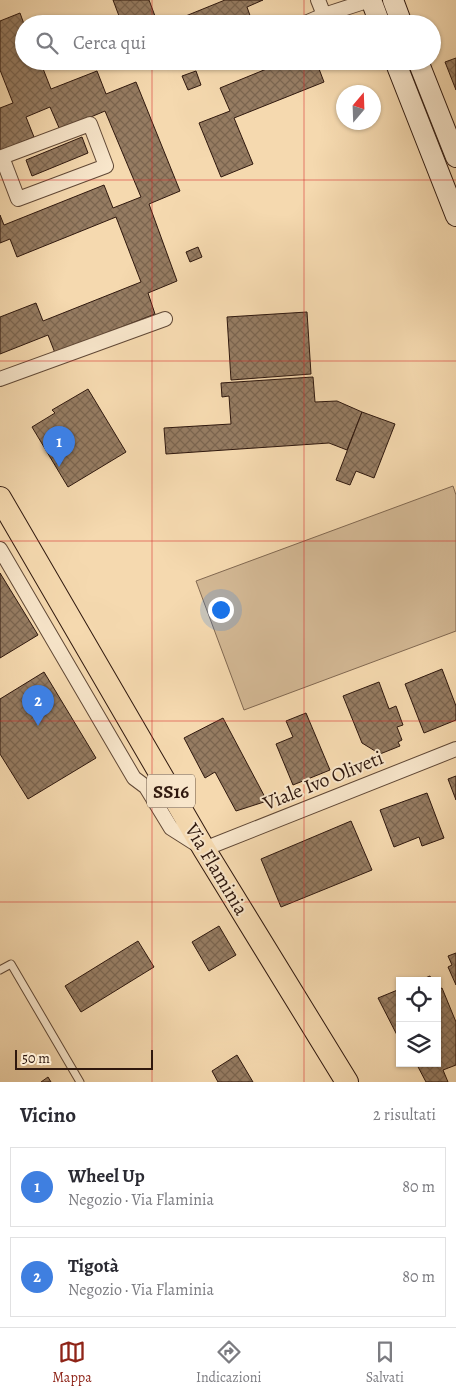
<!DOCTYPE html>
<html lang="it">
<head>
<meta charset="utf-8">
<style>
	:root { --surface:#fff; --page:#f7f7f7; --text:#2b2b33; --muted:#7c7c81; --line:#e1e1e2; --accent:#8f2418 }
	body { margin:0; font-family:Alegreya,serif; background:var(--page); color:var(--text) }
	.controls { position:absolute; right:15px; bottom:15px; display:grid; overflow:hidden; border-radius:0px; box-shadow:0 1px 4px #0004 }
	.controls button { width:45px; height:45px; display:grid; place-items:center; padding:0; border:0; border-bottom:1px solid var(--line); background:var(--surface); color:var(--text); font:25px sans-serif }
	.compass { position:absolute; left:336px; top:85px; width:45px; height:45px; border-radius:50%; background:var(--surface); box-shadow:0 1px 4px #0004; rotate:19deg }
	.scale { position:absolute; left:15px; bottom:12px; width:138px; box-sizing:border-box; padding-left:5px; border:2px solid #2f180e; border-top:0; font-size:14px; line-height:18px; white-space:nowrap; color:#2f180e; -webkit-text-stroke:4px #f8e6cb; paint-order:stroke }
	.you { position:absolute; left:220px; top:609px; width:18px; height:18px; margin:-12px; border:4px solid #fff; border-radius:50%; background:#1a73e8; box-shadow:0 0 0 8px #1a73e833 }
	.badge { display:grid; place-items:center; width:32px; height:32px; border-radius:50%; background:var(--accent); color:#fff; font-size:16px; font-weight:700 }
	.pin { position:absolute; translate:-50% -41px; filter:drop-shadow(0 1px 2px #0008) }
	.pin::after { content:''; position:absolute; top:26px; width:18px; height:15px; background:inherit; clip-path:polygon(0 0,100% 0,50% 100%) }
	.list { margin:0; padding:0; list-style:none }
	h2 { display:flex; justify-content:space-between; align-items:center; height:65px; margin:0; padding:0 20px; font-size:21px }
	h2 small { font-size:16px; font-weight:400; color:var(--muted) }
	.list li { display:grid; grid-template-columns:32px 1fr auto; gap:15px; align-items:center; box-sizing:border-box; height:80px; margin:0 10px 10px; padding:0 10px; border:1px solid var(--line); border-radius:0px }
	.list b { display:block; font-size:19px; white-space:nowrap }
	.list p { margin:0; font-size:16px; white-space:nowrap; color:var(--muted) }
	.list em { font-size:16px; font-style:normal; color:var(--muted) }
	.icon { flex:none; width:28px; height:28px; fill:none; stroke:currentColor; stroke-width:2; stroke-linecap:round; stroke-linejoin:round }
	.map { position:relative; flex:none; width:456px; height:1082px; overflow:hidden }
	.search { position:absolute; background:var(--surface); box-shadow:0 1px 4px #0004; left:15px; right:15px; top:15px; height:55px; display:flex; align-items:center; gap:12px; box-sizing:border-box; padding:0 18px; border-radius:28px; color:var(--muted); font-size:19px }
	.sheet { height:245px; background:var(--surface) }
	nav { display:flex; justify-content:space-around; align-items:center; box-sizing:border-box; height:70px; border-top:1px solid var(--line); background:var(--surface); font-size:14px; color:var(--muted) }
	nav a { display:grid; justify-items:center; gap:2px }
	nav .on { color:var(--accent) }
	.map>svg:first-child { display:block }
	.green { fill:#d3b894; stroke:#816851 }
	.building { fill:url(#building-cross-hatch); stroke:#2f180e }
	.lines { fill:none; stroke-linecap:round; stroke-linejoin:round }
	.service-casing { stroke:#604836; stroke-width:9 }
	.minor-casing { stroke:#604836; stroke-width:16 }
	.secondary-casing { stroke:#2f180e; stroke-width:22 }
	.primary-casing { stroke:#2f180e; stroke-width:24 }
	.service { stroke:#f8e6cb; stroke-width:7 }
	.minor { stroke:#f8e6cb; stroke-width:14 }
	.secondary { stroke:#f8e6cb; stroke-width:20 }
	.primary { stroke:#f5d9af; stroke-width:22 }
	.grid { fill:none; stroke:#d62828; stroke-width:1; stroke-opacity:0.55 }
	.labels { text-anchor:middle; stroke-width:4; stroke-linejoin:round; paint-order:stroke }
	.shield { fill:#f8e6cb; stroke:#6b5647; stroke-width:1 }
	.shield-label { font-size:19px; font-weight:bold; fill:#2f180e }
	.street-label { font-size:20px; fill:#2f180e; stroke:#f8e6cb }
</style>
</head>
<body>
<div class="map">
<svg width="456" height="1082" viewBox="0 0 456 1082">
	<defs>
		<pattern id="building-cross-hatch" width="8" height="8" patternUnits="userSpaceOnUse" patternTransform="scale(1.25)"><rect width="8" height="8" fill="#967c62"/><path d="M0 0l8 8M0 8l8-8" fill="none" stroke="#7b654f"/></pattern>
	</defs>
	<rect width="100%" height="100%" fill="#f5d9af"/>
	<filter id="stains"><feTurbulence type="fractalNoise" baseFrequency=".004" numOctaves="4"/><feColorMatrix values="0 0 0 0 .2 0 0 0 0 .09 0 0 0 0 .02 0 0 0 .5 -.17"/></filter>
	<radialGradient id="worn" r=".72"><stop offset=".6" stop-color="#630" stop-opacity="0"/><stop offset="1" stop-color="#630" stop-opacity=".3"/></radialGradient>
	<polygon class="green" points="453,486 456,495 456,631 244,710 196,581"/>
	<g class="building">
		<polygon points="113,0 149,0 158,24 122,24"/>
		<polygon points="225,0 263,0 247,7 253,24 166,24"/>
		<polygon points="20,13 24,24 24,61 40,61 51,89 97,71 106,94 136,82 180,191 149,204 177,281 148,293 155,314 55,353 48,335 0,354 0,317 36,303 43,321 141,282 116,217 17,257 10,239 0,243 0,215 4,225 104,185 113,208 141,197 105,111 60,130 50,107 26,117 34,137 0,151 0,108 13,103 0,70 0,21"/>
		<polygon points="456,58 456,90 445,62"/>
		<polygon points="286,61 316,61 324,82 234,118 253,164 221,177 199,123 230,111 220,88"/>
		<polygon points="196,71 201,85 188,90 182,76"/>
		<polygon points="82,137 88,153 32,176 26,160"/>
		<polygon points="198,247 202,257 190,262 186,252"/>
		<polygon points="307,312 311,374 231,380 227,317"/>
		<polygon points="313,377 315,402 337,401 362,412 347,450 329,443 166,454 164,428 231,424 229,396 222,397 221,383"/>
		<polygon points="88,389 126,452 68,487 32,427 55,413 52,410"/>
		<polygon points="362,412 395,424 374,478 356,471 350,485 336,480"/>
		<polygon points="0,573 38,635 0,658"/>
		<polygon points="442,669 456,706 456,720 424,733 405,684"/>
		<polygon points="44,672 96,758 28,799 0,754 0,699"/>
		<polygon points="379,682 389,709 396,706 403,725 397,727 402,740 398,742 400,746 380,754 362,743 343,696"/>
		<polygon points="306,713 330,770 293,785 276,744 293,737 286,721"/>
		<polygon points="223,718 267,801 236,811 215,772 205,778 184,738"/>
		<polygon points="456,776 456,800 448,779"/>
		<polygon points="427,793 444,838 422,846 419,837 394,847 380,810"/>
		<polygon points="351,821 372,870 281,907 261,859"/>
		<polygon points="219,926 236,955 209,971 192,942"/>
		<polygon points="138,941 154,967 81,1012 65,986"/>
		<polygon points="456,953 456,985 448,967 452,965 448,956"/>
		<polygon points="430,976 432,981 418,981"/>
		<polygon points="442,988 456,1022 456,1065 443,1070 448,1082 426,1082 416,1063 437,1063 437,990"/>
		<polygon points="400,989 400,1034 397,1035 378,998"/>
		<polygon points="237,1055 253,1082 218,1082 212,1071"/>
		<polygon points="48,1077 51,1082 41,1082"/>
	</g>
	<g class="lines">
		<g class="service-casing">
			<polyline id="service" points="0,970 11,964 80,1082"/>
		</g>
		<g class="minor-casing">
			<g id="minor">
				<polyline points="318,0 324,15 370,0"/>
				<polyline points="303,24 324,15"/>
				<polyline points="209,62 211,61"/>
				<polygon points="90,124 106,166 18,199 2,157"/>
				<polyline points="0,379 165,319"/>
				<polyline points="0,549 134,778 146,787 171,828 204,849 456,749"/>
			</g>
		</g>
		<g class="secondary-casing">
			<g id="secondary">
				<polyline points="371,0 380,24"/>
				<polyline points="393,0 402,24"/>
				<polyline points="395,61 456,216"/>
				<polyline points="418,61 456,157"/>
			</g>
		</g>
		<g class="primary-casing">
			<polyline id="primary" points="0,498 204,849 347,1082"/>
		</g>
		<use href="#service" class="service"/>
		<use href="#minor" class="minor"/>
		<use href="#secondary" class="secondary"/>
		<use href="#primary" class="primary"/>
	</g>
	<path class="grid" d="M152,0V24M304,0V24M152,61V1082M304,61V1082M0,180H456M0,361H456M0,541H456M0,721H456M0,902H456"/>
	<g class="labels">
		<rect class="shield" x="147" y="774.5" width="48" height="33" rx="4"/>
		<g class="shield-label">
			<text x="171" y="798">SS16</text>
		</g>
		<g class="street-label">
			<text transform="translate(323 780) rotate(-22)" y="7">Viale Ivo Oliveti</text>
			<text transform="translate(217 869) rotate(59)" y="7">Via Flaminia</text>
		</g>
	</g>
	<rect width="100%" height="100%" filter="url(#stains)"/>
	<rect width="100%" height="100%" fill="url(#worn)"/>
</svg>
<div class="controls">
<button><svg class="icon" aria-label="locate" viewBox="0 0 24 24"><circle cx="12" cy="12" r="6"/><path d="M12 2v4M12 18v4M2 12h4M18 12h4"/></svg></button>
<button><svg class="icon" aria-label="layers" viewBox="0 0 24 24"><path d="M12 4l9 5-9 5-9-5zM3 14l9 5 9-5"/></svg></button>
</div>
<svg class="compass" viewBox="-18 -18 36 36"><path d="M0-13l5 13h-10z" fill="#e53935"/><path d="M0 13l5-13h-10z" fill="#7c7c81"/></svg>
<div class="scale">50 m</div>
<div class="you"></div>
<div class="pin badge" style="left:59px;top:467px;background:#3f7fe0">1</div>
<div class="pin badge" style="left:38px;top:726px;background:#3f7fe0">2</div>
<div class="search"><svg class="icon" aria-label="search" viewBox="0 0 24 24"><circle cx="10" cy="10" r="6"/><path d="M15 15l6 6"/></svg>Cerca qui</div>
</div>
<section class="sheet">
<h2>Vicino<small>2 risultati</small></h2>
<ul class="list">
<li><span class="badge" style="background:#3f7fe0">1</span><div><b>Wheel Up</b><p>Negozio · Via Flaminia</p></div><em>80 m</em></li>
<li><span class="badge" style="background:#3f7fe0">2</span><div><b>Tigotà</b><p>Negozio · Via Flaminia</p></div><em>80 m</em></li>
</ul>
</section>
<nav>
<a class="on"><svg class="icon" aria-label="map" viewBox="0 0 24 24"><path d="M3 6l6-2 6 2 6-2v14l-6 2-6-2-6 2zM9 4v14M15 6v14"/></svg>Mappa</a>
<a><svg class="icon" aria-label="directions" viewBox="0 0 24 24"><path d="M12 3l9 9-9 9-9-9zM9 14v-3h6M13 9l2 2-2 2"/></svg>Indicazioni</a>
<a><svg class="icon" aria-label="saved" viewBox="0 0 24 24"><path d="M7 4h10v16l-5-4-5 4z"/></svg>Salvati</a>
</nav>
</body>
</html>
